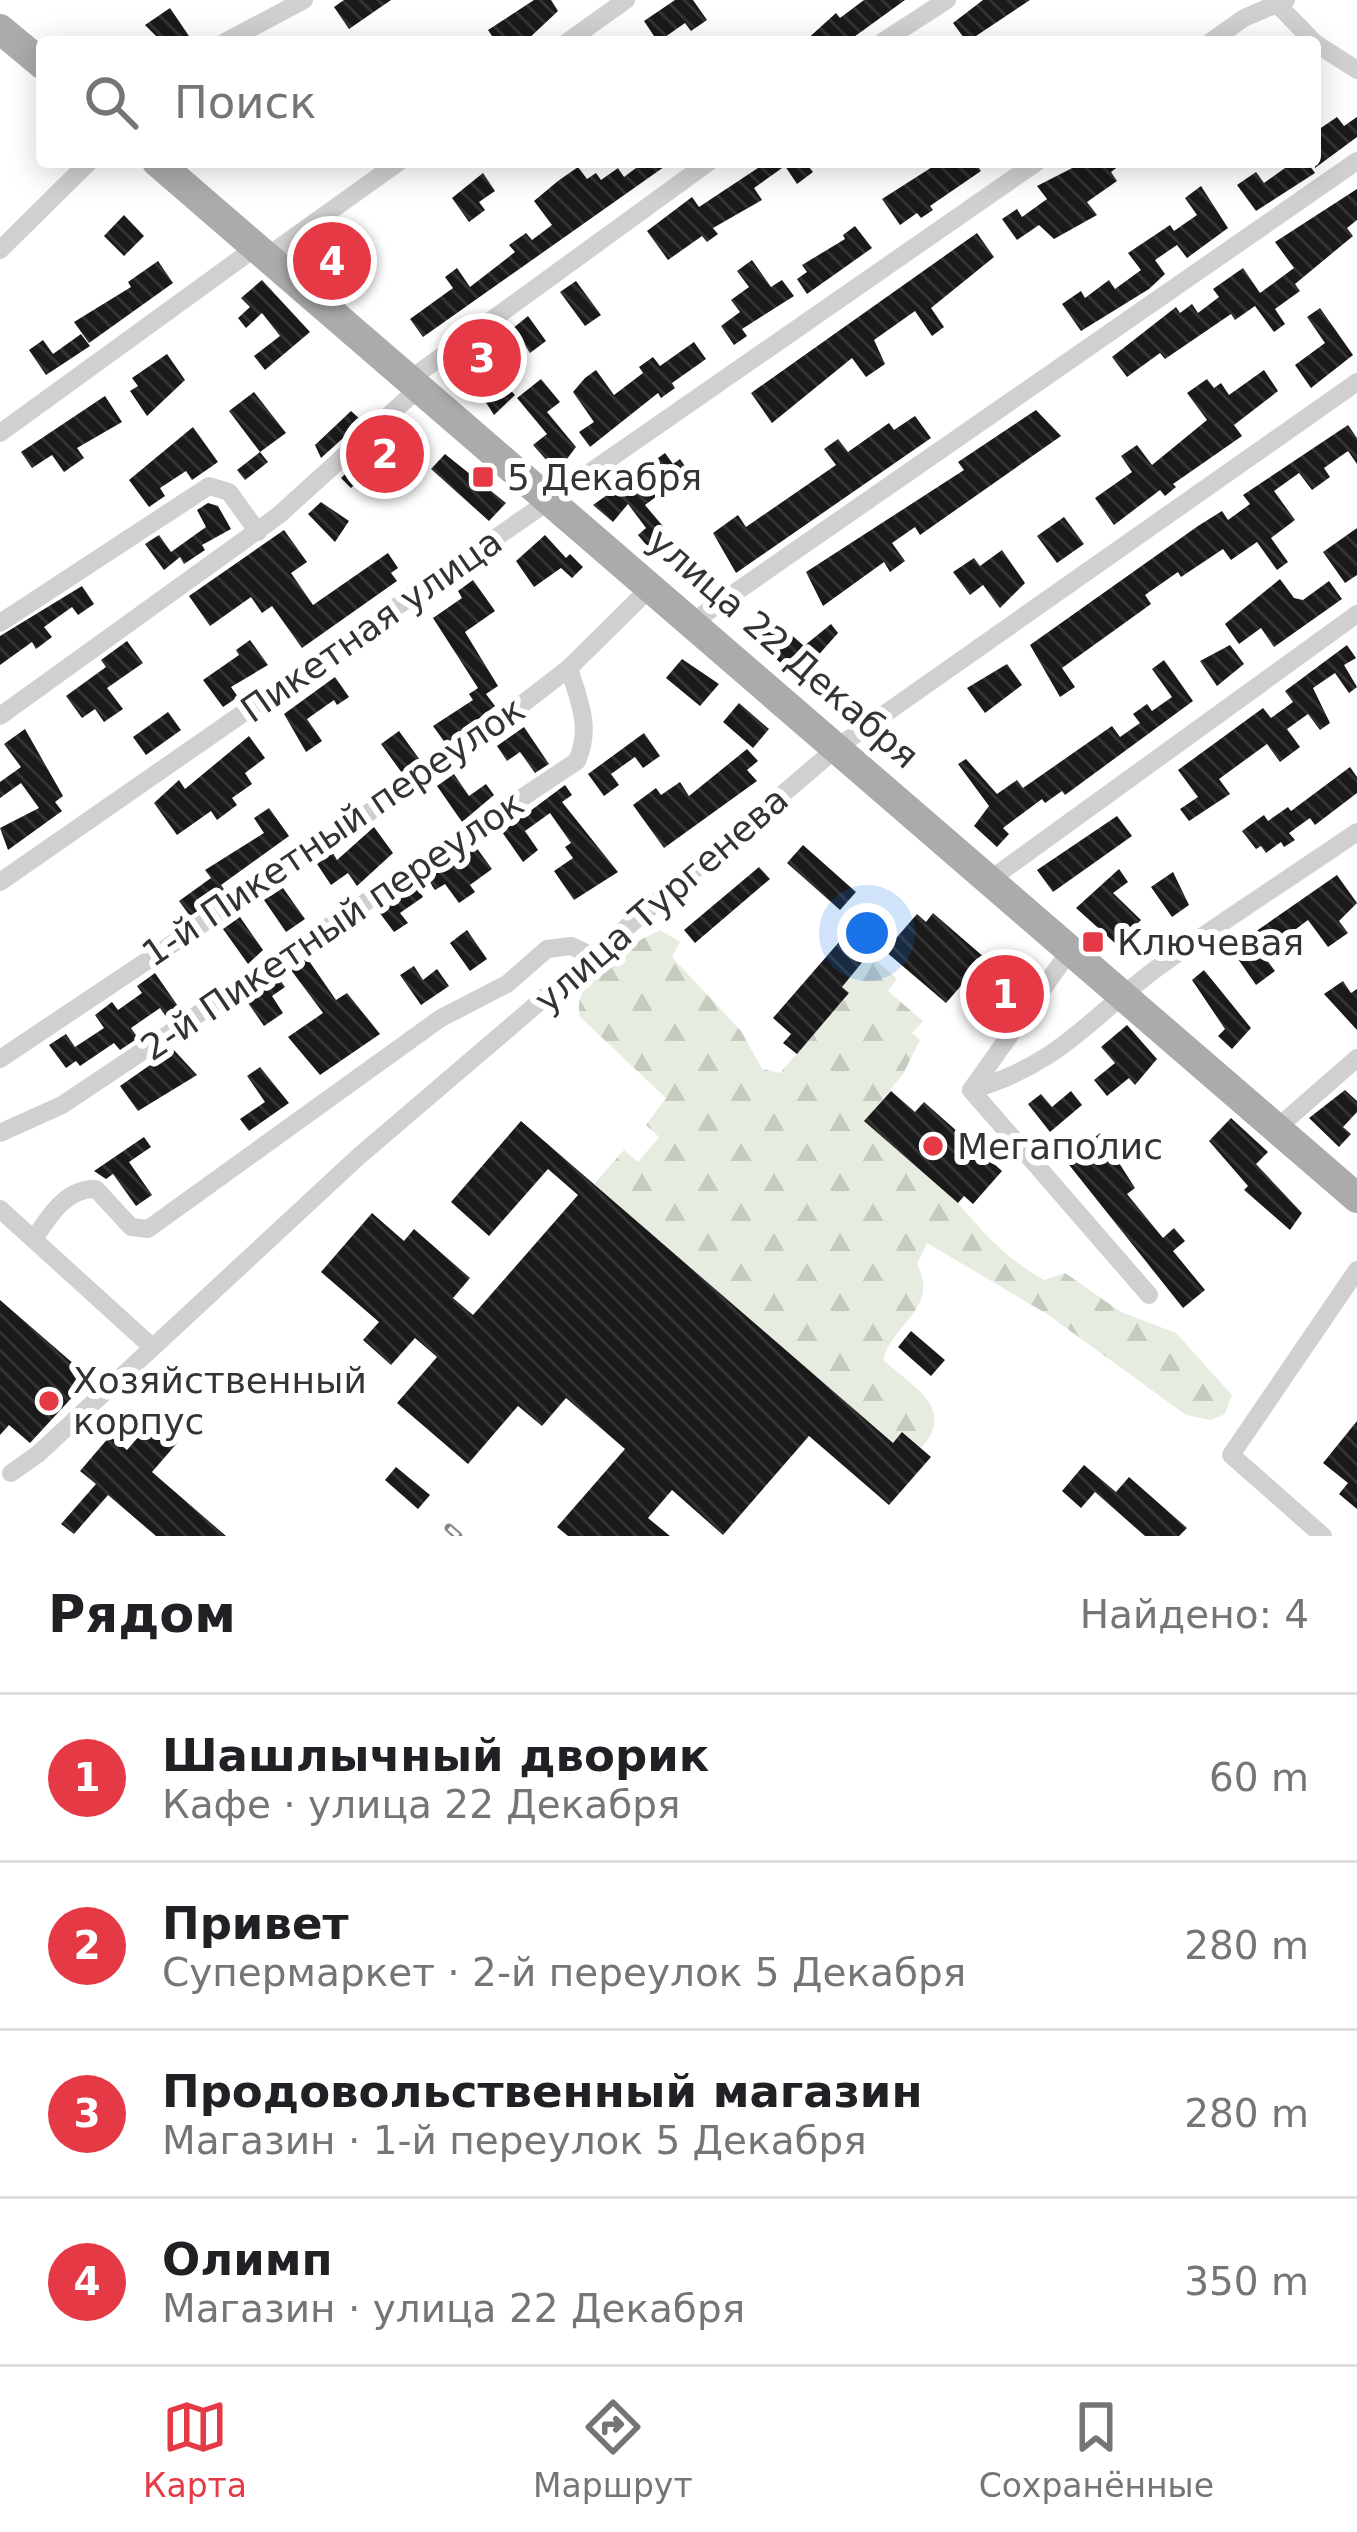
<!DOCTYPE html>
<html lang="ru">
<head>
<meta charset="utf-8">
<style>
	:root { --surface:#fff; --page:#f2f2f2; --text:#202124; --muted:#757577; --line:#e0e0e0; --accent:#e63946 }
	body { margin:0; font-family:"DejaVu Sans",sans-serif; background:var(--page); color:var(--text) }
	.you { position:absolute; left:867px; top:933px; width:42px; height:42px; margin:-30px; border:9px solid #fff; border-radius:50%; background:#1a73e8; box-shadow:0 0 0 18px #1a73e833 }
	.badge { display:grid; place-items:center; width:78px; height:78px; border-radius:50%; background:var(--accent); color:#fff; font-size:39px; font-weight:700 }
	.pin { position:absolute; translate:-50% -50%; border:6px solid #fff; box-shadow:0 3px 12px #0006 }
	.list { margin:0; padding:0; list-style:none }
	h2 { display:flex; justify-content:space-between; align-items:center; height:156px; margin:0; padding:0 48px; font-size:51px }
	h2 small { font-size:39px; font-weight:400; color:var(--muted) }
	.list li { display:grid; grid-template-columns:78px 1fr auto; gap:36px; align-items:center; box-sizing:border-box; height:168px; padding:0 48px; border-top:3px solid var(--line) }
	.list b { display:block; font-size:45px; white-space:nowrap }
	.list p { margin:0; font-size:39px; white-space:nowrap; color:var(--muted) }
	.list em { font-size:39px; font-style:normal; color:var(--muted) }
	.icon { flex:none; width:66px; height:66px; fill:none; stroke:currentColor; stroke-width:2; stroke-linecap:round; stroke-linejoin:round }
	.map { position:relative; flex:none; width:1357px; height:1536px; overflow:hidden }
	.search { position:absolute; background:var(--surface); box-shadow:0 6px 30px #0003; left:36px; right:36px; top:36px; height:132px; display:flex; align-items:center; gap:30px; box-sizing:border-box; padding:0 42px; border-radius:12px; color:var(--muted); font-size:45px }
	.sheet { height:828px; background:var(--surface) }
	nav { display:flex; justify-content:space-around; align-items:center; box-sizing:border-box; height:168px; border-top:3px solid var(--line); background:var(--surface); font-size:33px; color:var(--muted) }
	nav a { display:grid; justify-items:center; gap:6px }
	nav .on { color:var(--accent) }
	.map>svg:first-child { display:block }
	.forest { fill:url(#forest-firs) }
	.building { fill:url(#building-back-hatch) }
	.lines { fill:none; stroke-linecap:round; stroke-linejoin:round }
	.minor { stroke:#d0d0d0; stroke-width:18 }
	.primary { stroke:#ababab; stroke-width:30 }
	.rail-casing { stroke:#888; stroke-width:9 }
	.rail { stroke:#fff; stroke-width:4.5; stroke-dasharray:14; stroke-linecap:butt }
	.poi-dot { fill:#e63946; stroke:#fff; stroke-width:4.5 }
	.labels { text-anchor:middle; stroke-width:12; stroke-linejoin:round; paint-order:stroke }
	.poi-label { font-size:36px; fill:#333; stroke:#fff; text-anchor:start }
	.street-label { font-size:36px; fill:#333; stroke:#fff }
</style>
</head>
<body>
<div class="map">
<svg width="1357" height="1536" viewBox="0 0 1357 1536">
	<defs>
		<pattern id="forest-firs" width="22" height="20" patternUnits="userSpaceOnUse" patternTransform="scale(3)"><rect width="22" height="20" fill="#e6ecdf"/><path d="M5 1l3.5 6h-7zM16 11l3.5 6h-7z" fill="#c6cbc0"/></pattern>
		<pattern id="building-back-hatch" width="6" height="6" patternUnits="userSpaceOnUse" patternTransform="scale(3)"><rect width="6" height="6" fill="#1a1a1a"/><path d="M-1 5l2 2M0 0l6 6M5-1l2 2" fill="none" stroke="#333"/></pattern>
	</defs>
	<rect width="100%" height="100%" fill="#fff"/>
	<path class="forest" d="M660,930L680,942L672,957L741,1031L762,1069L780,1073L849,994L841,987L869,954L897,979L888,991L923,1021L912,1033L920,1040L903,1074L865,1121C895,1148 932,1174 959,1204C986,1236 1007,1259 1044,1280L1065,1273L1121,1312L1176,1333L1232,1395L1225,1414L1211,1420L1186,1415L1047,1314L927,1243L917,1264C940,1308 893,1323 883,1360C913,1387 957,1408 921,1448L903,1432L893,1443L594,1184L624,1150L638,1162L659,1137L646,1125L666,1098L580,1017C571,976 628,946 660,930Z"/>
	<g class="building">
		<polygon points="344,0 391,0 349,29 334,7"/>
		<polygon points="534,0 551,0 558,11 525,42 496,42 488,30"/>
		<polygon points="675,0 693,0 707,20 691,31 685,23 658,42 644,21"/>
		<polygon points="864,0 905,0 847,42 804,42 836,13 840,18"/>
		<polygon points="983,0 1030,0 967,42 953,23"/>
		<polygon points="170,8 193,42 162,42 145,25"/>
		<polygon points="1337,117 1344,126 1357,117 1357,137 1315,168 1315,132"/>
		<polygon points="644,162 671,162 423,337 410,319 453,288 445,277 457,268 470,287 515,252 509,245 526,233 532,240 552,225 534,201 558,181 578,167 587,179 596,173 601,180 618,168 624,177"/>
		<polygon points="767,162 805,162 813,172 797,184 785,166 754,188 762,200 713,228 718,234 707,242 702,236 668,260 647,231 692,197 699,207"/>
		<polygon points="940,162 975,162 981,171 930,206 933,210 921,218 917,213 900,225 882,199"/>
		<polygon points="1084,162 1124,162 1111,172 1117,181 1087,202 1097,215 1054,239 1039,225 1017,240 1002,219 1017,209 1022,217 1047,199 1037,186"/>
		<polygon points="1281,162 1307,162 1315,173 1256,211 1237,185 1256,172 1264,183 1285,168"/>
		<polygon points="483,173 495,191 479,202 485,210 469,222 452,198"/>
		<polygon points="1201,186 1228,228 1187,258 1177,245 1155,260 1165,274 1149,289 1081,331 1062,304 1081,291 1085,298 1109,280 1115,289 1141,270 1128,253 1170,225 1174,231 1197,215 1185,198"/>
		<polygon points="1357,189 1357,220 1347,228 1353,236 1295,284 1300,291 1275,309 1285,324 1274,332 1255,306 1235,320 1231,314 1165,359 1160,353 1127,377 1112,357 1176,307 1180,313 1192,304 1198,313 1219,297 1213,289 1243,268 1260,293 1294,268 1275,242"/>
		<polygon points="124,215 144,236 124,256 104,236"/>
		<polygon points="855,226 872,248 807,294 797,279 807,272 802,265 845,239 843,235"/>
		<polygon points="977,233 994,257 931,308 944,327 932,336 915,311 874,340 885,364 866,377 852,358 772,423 751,393"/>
		<polygon points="752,260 771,287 782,280 794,296 742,329 747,336 734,345 721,326 740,312 731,300 749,287 737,271"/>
		<polygon points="158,261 173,283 89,343 74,322 131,287 128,282"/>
		<polygon points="262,280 310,332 265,370 254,356 280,336 262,313 246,328 238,318 250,307 241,298"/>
		<polygon points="576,281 601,315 585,326 560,292"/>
		<polygon points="1320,308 1353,355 1311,388 1295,365 1325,343 1307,317"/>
		<polygon points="528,316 546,341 530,353 525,345 492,371 515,395 494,415 464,368"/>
		<polygon points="81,334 90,346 46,375 29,350 43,340 53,354"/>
		<polygon points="694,342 706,359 672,383 675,388 661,398 658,393 590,447 579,432 594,422 573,392 585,378 596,370 614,395 643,373 639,367 653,357 660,366"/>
		<polygon points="167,354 185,380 147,416 130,391 138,386 132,378"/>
		<polygon points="1264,370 1278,391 1234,425 1242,436 1173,484 1176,487 1165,496 1160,490 1114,525 1095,498 1132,472 1121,456 1137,445 1152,465 1207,420 1187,393 1207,379 1214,388 1221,383 1229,395"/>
		<polygon points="541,379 560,402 547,412 576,447 557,472 533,445 547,434 517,398"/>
		<polygon points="254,392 286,433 260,452 268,462 245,480 237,470 260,452 229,411"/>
		<polygon points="105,396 122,422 77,448 84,458 64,472 52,455 32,468 21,452"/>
		<polygon points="1036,410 1061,436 920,535 915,527 892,543 905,561 890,572 884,562 823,606 806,572 964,470 958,462"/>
		<polygon points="351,411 362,421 321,458 315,445"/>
		<polygon points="915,416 931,438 736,573 713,533 738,515 746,527 836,465 824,449 838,439 848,452 889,423 894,430"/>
		<polygon points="1348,425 1357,438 1357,464 1348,451 1324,468 1330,477 1312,490 1299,473 1274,491 1295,520 1271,538 1288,562 1277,570 1257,542 1231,560 1223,549 1181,577 1178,572 1145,595 1151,604 1062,668 1075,687 1060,697 1030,645 1198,526 1222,511 1228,520 1250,504 1243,495"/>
		<polygon points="193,427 218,462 192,480 186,471 160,488 165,496 149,507 129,480"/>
		<polygon points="389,433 408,451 396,462 389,456 385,460 391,468 382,476 373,466 351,488 341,478"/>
		<polygon points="665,453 673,464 680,459 689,472 645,505 667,531 648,547 638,535 646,528 628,504 613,522 593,505 617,488 614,484 622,478 625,482"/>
		<polygon points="445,454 506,503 489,521 431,469"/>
		<polygon points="321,502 349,521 335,542 308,514"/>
		<polygon points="208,503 218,506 231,529 202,545 205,550 184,564 180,557 164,570 145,544 159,535 171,552 206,527 197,510"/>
		<polygon points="1064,517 1084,544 1057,563 1037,536"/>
		<polygon points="1357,528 1357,575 1345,583 1323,552"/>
		<polygon points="284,530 307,562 291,573 313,605 388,553 398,568 391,573 397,581 302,648 272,606 262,613 251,597 210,626 189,596"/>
		<polygon points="545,535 566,558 570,554 583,567 572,578 561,568 534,587 516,561"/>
		<polygon points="1002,550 1025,583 1000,608 983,585 970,595 953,572 974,558 980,566"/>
		<polygon points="1280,579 1294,598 1303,600 1329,581 1342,599 1274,647 1261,628 1239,644 1225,624"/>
		<polygon points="473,580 495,611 465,632 498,686 486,694 495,706 446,744 433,726 473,700 469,694 478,688 433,618 462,598 458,591"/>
		<polygon points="82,586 94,604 78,615 72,607 44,627 52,637 36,649 32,642 0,665 0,636"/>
		<polygon points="769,615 804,646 831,624 838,633 798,678 753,639"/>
		<polygon points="250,640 268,665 231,687 238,697 223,707 203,680 239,655 236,650"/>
		<polygon points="127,641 143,663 107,688 123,709 104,722 95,709 82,718 66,696 106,667 101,660"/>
		<polygon points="1230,645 1244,664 1217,686 1200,661"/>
		<polygon points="1347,645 1356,658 1344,665 1357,687 1349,693 1335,673 1313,688 1330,723 1320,730 1308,714 1287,729 1300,747 1280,762 1267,744 1219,779 1230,794 1189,821 1180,809 1198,797 1178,770 1263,708 1271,718 1293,702 1285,691"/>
		<polygon points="682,659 719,684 700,706 666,678"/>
		<polygon points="1164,660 1193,701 1065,795 1062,791 1045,803 1042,799 1003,828 1009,834 997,847 974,826 989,806 958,764 966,759 997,794 1017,780 1023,788 1112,726 1120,737 1140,723 1133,714 1147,704 1152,711 1172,697 1152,669"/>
		<polygon points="1007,664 1022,685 985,713 967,688"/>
		<polygon points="335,677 349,697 337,705 334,700 307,719 322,741 306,752 284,714"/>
		<polygon points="739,703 769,729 753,748 723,722"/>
		<polygon points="168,712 181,730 146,755 133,737"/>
		<polygon points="524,727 549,764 535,773 520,752 507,761 497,746"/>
		<polygon points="25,729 63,796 55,802 62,811 8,850 0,828 39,808 21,783 0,798 0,782 21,767 4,744"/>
		<polygon points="399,731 420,760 402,773 381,744"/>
		<polygon points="644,733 660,756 643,768 635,757 611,774 619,785 604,796 588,774"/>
		<polygon points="249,736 265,758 245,773 252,784 232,798 237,805 217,820 211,811 177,835 154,803 179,780 185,789"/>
		<polygon points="747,749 758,761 747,770 757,781 664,848 633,805 656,788 661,795 680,782 689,796"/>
		<polygon points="1350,767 1357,777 1357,793 1315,825 1310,818 1289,833 1295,840 1284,847 1281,842 1266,853 1261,846 1256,849 1242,831 1264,815 1268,821 1288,807 1291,811"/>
		<polygon points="454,774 469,796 486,784 494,795 462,822 437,786"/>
		<polygon points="565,785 572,795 562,802 618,872 574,900 554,871 573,858 565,847 571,843 550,813 525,831 538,850 523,862 502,832"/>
		<polygon points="269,808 289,836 221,885 226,892 190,916 179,901 211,878 205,870 264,833 254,818"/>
		<polygon points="1117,816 1132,836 1053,892 1037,870"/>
		<polygon points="374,827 393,853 357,886 348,873 331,885 317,864 333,853 337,860"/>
		<polygon points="803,845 856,892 840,910 787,863"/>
		<polygon points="476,847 492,869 470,885 475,892 459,903 445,884 435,890 427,879"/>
		<polygon points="759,867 770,879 695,943 684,930"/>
		<polygon points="1119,869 1128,882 1113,893 1141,920 1131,930 1139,939 1126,953 1076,908"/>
		<polygon points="1173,872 1189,905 1172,917 1151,887"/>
		<polygon points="1337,875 1357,903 1339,921 1348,933 1328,947 1308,920 1268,950 1255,932"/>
		<polygon points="416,886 423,897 400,913 408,923 394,932 379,912"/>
		<polygon points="283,888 305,919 286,932 264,900"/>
		<polygon points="933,913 985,958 946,1003 885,951 917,914 926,922"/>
		<polygon points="240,917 263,950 248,964 223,929"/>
		<polygon points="467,930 487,959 470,971 450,943"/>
		<polygon points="846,934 869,954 842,987 849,993 797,1054 783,1043 791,1034 773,1018"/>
		<polygon points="1256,945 1275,971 1256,985 1238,959"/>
		<polygon points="307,958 336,1000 347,993 380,1034 320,1075 288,1037 323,1013 291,970"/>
		<polygon points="414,966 423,980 437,969 449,986 421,1005 400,975"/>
		<polygon points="1204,970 1251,1028 1232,1049 1218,1036 1225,1029 1192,980"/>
		<polygon points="155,973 180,1009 167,1018 160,1008 131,1028 138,1038 120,1050 114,1043 80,1066 76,1061 66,1068 49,1045 66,1034 75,1047 104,1028 95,1015 112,1002 118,1010 142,993 137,986"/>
		<polygon points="278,977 285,987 272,996 283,1013 264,1026 246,1000"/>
		<polygon points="1343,981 1351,993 1357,989 1357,1030 1324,994"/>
		<polygon points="1127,1025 1157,1059 1135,1085 1129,1078 1107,1096 1094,1080 1115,1063 1101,1047"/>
		<polygon points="173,1049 197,1075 138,1111 120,1086"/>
		<polygon points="260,1067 289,1103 249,1131 240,1119 265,1102 247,1076"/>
		<polygon points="1345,1090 1357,1101 1357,1112 1343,1127 1351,1134 1339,1147 1309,1118"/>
		<polygon points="891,1091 915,1112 924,1102 1002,1171 973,1204 964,1196 958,1203 864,1121"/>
		<polygon points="1071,1091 1082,1105 1050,1132 1028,1104 1041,1094 1052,1107"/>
		<polygon points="1231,1118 1268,1152 1256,1164 1302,1213 1290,1230 1244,1190 1248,1186 1209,1141"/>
		<polygon points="521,1121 893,1443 902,1432 931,1457 889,1505 809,1436 723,1535 672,1490 648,1518 670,1536 568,1536 557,1527 625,1449 566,1398 542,1426 518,1406 468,1464 397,1403 437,1357 415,1338 391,1365 363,1340 379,1322 321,1272 372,1213 404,1241 414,1229 470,1278 453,1298 473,1315 578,1195 548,1169 489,1236 451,1202"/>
		<polygon points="1100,1133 1135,1188 1127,1194 1163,1238 1174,1228 1185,1241 1173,1251 1205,1290 1183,1308 1066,1161"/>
		<polygon points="144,1137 151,1147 129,1162 152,1195 136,1206 113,1174 106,1179 94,1171"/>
		<polygon points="0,1300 90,1378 30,1443 9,1425 0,1435"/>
		<polygon points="911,1331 945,1360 931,1376 898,1347"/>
		<polygon points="153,1420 178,1442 152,1472 226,1536 156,1536 108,1495 74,1534 61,1524 96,1484 80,1471 110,1436 127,1450"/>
		<polygon points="1357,1421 1357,1509 1339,1494 1348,1483 1323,1463"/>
		<polygon points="1084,1465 1116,1492 1129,1477 1187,1528 1179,1536 1145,1536 1095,1492 1081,1508 1062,1491"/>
		<polygon points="396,1467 430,1495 418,1509 385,1480"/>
	</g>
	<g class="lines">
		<g class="minor">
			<polyline points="1278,5 1314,42"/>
			<polyline points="225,42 304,0"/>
			<polyline points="567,42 626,0"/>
			<polyline points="882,42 947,0"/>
			<polyline points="1210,42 1244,18 1286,0"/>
			<polyline points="1315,43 1357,70"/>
			<polyline points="0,250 89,162"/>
			<polyline points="266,257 399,162"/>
			<polyline points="409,380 709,162"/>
			<polyline points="0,433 255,248"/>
			<polyline points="694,621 1357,161"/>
			<polyline points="0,623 209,486 229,492 258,532"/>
			<polyline points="0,716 279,515 419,388"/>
			<polyline points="991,879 1357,614"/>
			<polyline points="0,882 1037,162"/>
			<polyline points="1071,949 971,1090 1149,1295"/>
			<polyline points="0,1059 464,749 569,668 652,586"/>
			<path d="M971,1090C1064,1063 1091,1015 1164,963C1227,918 1293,876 1357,832"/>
			<polyline points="1277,1128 1357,1058"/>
			<path d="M0,1133L62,1105L577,761C592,727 579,701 569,668"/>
			<polyline points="0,1209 151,1346"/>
			<path d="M34,1239C49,1216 66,1188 96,1189L131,1227L148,1229L441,1018L507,984L547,949L571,946L597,958"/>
			<polyline points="11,1473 38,1454 358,1157 839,746 1357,382"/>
			<polyline points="1323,1536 1231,1455 1357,1270"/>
		</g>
		<g class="primary">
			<polyline points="0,29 42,64"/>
			<polyline points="157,162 1357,1198"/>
		</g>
		<g class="rail-casing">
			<polyline id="rail" points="449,1528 458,1536"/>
		</g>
		<use href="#rail" class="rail"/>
	</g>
	<g class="poi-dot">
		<rect x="471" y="465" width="24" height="24" rx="6"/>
		<rect x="1081" y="930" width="24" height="24" rx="6"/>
		<circle cx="933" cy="1146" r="12"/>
		<circle cx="49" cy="1401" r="12"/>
	</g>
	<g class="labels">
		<g class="poi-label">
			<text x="507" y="490">5 Декабря</text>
			<text x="1117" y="955">Ключевая</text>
			<text x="957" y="1159">Мегаполис</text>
			<text x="73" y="1393">Хозяйственный<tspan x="73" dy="41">корпус</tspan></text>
		</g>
		<g class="street-label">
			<text transform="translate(371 625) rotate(-35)" y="13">Пикетная улица</text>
			<text transform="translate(784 648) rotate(41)" y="13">улица 22 Декабря</text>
			<text transform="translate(333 831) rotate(-34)" y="13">1-й Пикетный переулок</text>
			<text transform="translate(661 899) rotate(-41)" y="13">улица Тургенева</text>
			<text transform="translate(332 925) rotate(-34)" y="13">2-й Пикетный переулок</text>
		</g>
	</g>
</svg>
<div class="you"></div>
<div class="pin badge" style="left:1005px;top:994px">1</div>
<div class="pin badge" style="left:385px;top:454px">2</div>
<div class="pin badge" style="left:482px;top:358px">3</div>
<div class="pin badge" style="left:332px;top:261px">4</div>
<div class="search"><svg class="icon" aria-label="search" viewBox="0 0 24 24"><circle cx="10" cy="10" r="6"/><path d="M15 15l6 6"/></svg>Поиск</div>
</div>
<section class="sheet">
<h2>Рядом<small>Найдено: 4</small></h2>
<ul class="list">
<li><span class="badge">1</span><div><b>Шашлычный дворик</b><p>Кафе · улица 22 Декабря</p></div><em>60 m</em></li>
<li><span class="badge">2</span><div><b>Привет</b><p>Супермаркет · 2-й переулок 5 Декабря</p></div><em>280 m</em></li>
<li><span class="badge">3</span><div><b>Продовольственный магазин</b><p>Магазин · 1-й переулок 5 Декабря</p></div><em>280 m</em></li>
<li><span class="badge">4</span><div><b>Олимп</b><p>Магазин · улица 22 Декабря</p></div><em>350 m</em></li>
</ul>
</section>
<nav>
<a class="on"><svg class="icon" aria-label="map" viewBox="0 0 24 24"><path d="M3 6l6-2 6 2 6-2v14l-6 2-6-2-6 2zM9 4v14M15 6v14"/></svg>Карта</a>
<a><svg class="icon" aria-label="directions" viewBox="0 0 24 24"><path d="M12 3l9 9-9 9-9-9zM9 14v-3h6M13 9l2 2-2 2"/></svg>Маршрут</a>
<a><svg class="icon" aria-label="saved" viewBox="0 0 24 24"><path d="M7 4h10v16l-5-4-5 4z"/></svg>Сохранённые</a>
</nav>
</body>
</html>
